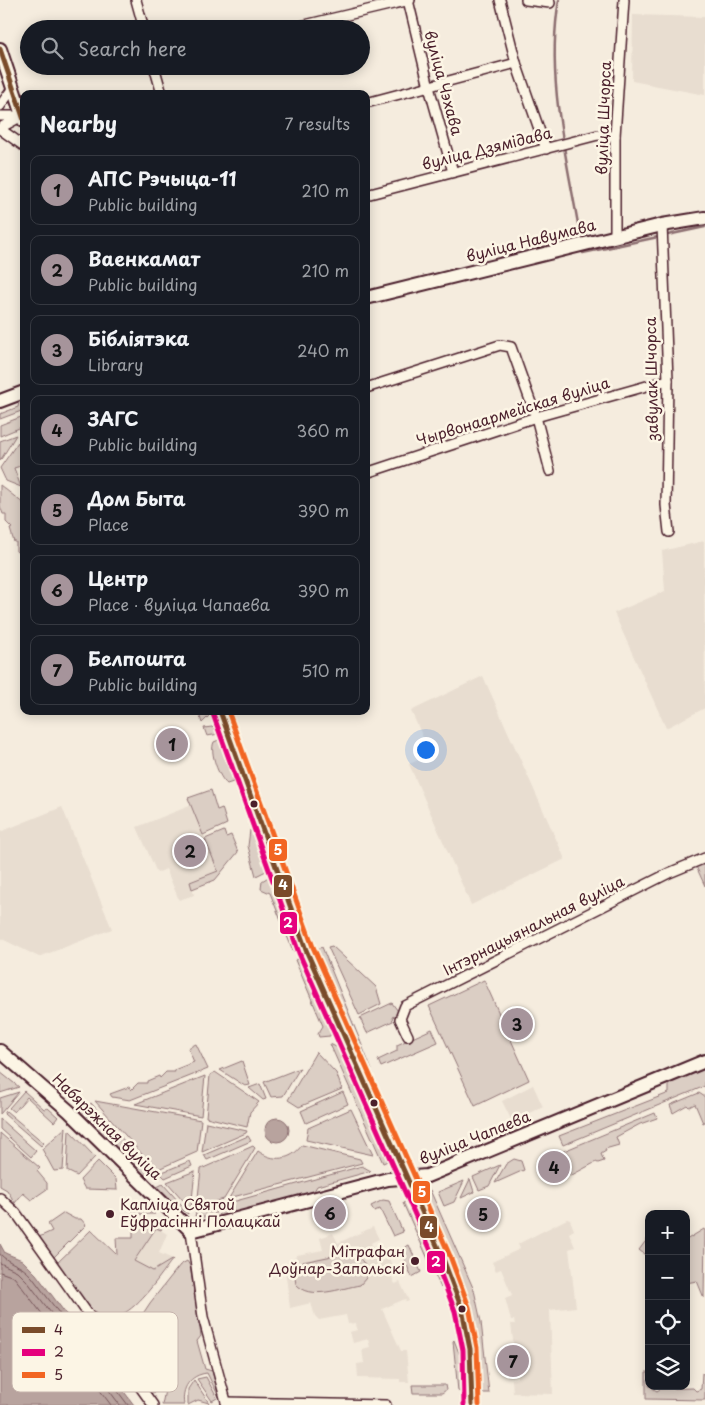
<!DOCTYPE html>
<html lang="en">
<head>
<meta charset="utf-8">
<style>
	:root { --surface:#171b24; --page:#20242c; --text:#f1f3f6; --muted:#9ea1a6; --line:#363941; --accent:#a6949b }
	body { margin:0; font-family:"Playpen Sans",sans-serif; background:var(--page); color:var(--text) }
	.controls { position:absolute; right:15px; bottom:15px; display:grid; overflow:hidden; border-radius:10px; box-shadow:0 2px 12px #0003 }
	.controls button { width:45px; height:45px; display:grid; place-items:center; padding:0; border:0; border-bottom:1px solid var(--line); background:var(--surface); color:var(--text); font:25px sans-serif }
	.you { position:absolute; left:425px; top:749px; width:18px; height:18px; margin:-12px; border:4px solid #fff; border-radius:50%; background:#1a73e8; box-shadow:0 0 0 8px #1a73e833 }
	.badge { display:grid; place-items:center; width:32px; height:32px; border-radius:50%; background:var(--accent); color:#111; font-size:16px; font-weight:700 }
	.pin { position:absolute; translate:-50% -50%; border:2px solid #fff; box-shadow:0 1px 5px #0006 }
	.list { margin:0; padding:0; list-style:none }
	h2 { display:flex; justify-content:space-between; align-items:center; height:65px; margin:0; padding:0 20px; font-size:21px }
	h2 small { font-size:16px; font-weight:400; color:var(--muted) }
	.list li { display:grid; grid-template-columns:32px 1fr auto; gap:15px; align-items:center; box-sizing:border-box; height:70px; margin:0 10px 10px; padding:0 10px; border:1px solid var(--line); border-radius:10px }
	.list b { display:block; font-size:19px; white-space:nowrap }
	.list p { margin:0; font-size:16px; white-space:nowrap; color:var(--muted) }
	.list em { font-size:16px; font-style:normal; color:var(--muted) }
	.icon { flex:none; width:28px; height:28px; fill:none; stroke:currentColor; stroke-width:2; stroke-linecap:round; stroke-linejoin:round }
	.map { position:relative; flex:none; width:705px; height:1405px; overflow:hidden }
	.search { position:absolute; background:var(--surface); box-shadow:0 2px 12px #0003; left:20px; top:20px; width:350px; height:55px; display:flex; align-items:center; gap:12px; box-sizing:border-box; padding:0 18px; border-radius:28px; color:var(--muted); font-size:19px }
	.panel { position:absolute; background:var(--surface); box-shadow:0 2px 12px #0003; left:20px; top:90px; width:350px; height:625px; border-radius:10px }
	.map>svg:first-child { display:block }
	.built { fill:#e8ddd0 }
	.green { fill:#dbcec4; stroke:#927678 }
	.water { fill:#b8a39e; stroke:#8c6e70 }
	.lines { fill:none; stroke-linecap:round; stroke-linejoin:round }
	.shore { stroke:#765459; stroke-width:1 }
	.stream { stroke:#8c6e70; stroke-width:2.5 }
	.street-casing { stroke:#4a1f2b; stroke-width:12 }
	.secondary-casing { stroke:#4a1f2b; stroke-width:16 }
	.street { stroke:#fcf5e5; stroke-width:9 }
	.secondary { stroke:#fcf5e5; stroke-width:12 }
	.bus-1-casing { stroke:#fcf5e5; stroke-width:9 }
	.bus-2-casing { stroke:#fcf5e5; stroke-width:9 }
	.bus-3-casing { stroke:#fcf5e5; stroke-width:9 }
	.bus-1 { stroke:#7a4b2a; stroke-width:5 }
	.bus-2 { stroke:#e5007d; stroke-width:5 }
	.bus-3 { stroke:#f26522; stroke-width:5 }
	.bus-dot { fill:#4a1f2b; stroke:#fcf5e5; stroke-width:2 }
	.labels { text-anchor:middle; stroke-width:5; stroke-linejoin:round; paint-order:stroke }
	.street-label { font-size:15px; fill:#4a1f2b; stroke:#fcf5e5 }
	.poi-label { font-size:15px; fill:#4a1f2b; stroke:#fcf5e5; text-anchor:start }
	.key { fill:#fcf5e5; stroke:#c7b5ad; stroke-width:1 }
	.key-label { font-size:14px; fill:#4a1f2b }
	.line-badge { stroke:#fcf5e5; stroke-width:2 }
	.badge-label { font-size:14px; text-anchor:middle; font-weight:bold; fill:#fff }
</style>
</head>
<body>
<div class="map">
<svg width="705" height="1405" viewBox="0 0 705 1405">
	<rect width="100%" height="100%" fill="#f5ecde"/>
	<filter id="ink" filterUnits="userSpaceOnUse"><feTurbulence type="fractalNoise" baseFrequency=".02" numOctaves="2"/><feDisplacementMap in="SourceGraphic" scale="10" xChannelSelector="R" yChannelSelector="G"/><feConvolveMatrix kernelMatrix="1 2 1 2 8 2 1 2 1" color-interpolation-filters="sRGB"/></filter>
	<g filter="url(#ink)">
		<g class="built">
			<polygon points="633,15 705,17 705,95 632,81"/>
			<polygon points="704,541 705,708 666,728 614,613 665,591 662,551"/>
			<polygon points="483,676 565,859 471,905 409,764 431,755 411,711"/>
			<polygon points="192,805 218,871 190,882 194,895 179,900 166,869 157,873 137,827"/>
			<polygon points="62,807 112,929 39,957 0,938 0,832"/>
			<polygon points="533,1085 543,1107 512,1121 502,1101"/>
			<polygon points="567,1219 570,1220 574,1230 569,1233 575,1247 569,1249 576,1307 550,1310 553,1394 513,1393 512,1379 517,1378 517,1375 521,1374 520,1371 517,1371 511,1324 515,1324 514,1320 511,1320 505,1298 512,1295 501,1269 496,1271 492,1262 520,1249 518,1244"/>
			<polygon points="156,1227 167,1234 159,1253 173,1259 153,1271 134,1261"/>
			<polygon points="373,1227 379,1239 371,1243 380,1262 389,1258 395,1273 391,1275 395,1284 400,1282 409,1301 406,1302 405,1299 382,1309 401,1351 406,1351 409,1382 400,1382 400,1379 358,1378 357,1364 364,1363 362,1349 370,1347 368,1339 353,1343 350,1332 357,1330 356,1323 348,1324 346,1315 319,1320 315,1316 311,1303 290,1308 285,1269 297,1255 323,1250 320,1238 333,1233 338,1243"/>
		</g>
		<g class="green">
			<polygon points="24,396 24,410 0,419 0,414 18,407 20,397"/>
			<polygon points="21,417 24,426 0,436 0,425"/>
			<polygon points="16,435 0,461 0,441"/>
			<polygon points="18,442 24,465 14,468 21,487 6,481 0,468"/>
			<polygon points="0,485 24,504 24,568 21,559 23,558 16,551 16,542 14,542 10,529 12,528 6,522 6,514 3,514 0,506"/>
			<polygon points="198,711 211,711 210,715 202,723"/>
			<polygon points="212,727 219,734 207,736 204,728"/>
			<path d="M221,739L233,782L227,784C219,778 209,752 214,742Z"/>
			<polygon points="211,790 217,810 222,808 227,824 203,835 188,798"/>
			<polygon points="250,830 258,843 268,870 256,876 248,846"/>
			<polygon points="224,831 226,837 231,835 238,852 215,880 192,889 190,882 218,871 205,839"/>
			<polygon points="705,858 705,886 694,862"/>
			<polygon points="270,876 298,949 293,951 270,893 261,889 262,881"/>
			<polygon points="332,946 376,987 381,1004 359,1015 328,947"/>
			<polygon points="322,947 372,1070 368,1072 360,1063 315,950"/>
			<polygon points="301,957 331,1028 330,1036 319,1037 318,1034 323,1026 295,960"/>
			<polygon points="484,980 529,1080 475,1106 429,1006"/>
			<polygon points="392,1003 400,1014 392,1017 393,1021 367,1033 360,1018"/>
			<polygon points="432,1029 438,1042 381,1067 378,1060 397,1051 397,1045"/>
			<polygon points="196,1044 208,1069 130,1100 112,1097 110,1094 129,1087 131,1090 138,1083 147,1083 147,1081 159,1076 160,1078 166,1072 175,1072 174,1070 194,1062 188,1048"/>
			<polygon points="330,1044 338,1048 343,1055 390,1160 383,1163"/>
			<polygon points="316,1052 336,1073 342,1089 299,1107 288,1100"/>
			<polygon points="242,1061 250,1085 245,1086 220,1070"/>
			<polygon points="300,1068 283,1096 271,1097 264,1082"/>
			<polygon points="705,1068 705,1086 563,1145 559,1136 669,1093 669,1083"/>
			<polygon points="0,1072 19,1087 0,1093"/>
			<polygon points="215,1072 259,1102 250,1112 247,1127 206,1117 210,1075"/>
			<polygon points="205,1076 201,1116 135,1104"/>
			<polygon points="260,1084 266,1099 263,1100 249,1088"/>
			<polygon points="24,1091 44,1109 48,1108 58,1117 54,1122 27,1097 14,1112 9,1108"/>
			<polygon points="19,1092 0,1114 0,1098"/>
			<polygon points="343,1092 348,1104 306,1123 301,1111"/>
			<polygon points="699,1093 705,1097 705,1122 703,1123 695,1104 689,1107 687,1105 673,1113 670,1105"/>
			<polygon points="95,1101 201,1120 197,1152 156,1170"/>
			<polygon points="91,1103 151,1172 142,1176 80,1111"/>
			<polygon points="351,1109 373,1155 306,1140 308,1128"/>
			<polygon points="6,1111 44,1143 41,1146 4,1114"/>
			<polygon points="655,1113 657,1118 640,1124 616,1137 619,1145 605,1149 606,1151 601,1154 604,1161 598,1163 596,1162 570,1176 559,1153"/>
			<polygon points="0,1119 36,1151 31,1157 0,1129"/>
			<polygon points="206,1122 247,1131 246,1133 202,1152"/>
			<polygon points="66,1127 63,1170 54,1171 42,1149"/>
			<polygon points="69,1130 95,1157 77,1176 67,1171"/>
			<polygon points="0,1133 40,1168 37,1171 47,1183 47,1189 31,1200 23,1193 15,1203 7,1190 0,1186"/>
			<polygon points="248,1136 251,1141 207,1160 204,1155"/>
			<path d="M302,1145L360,1159L362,1163L229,1198L258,1151C273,1162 291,1161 302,1145Z"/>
			<polygon points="253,1146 255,1148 224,1199 197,1207 201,1169"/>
			<polygon points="514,1159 521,1161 524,1170 495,1183 506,1164"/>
			<polygon points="98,1161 116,1179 117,1190 85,1189 80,1180"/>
			<polygon points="190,1161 192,1166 165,1178 160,1173"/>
			<polygon points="500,1165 489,1186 479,1190 473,1177"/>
			<polygon points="362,1166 371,1171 317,1186 314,1191 216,1219 225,1204"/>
			<polygon points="195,1171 191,1209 167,1182"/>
			<polygon points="470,1179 474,1192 461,1198"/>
			<polygon points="464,1181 454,1202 444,1206 438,1192"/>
			<polygon points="163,1184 187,1211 188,1214 155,1188"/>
			<polygon points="430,1190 474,1290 481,1322 489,1393 480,1393 470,1302 423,1193"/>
			<polygon points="383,1200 389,1201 403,1232 393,1236 380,1209 374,1211 371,1206"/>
			<polygon points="409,1200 436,1264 441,1288 403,1203"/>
			<polygon points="132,1205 143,1205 155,1214 133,1214"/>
			<polygon points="221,1205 212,1218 195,1216 196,1212"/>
			<polygon points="64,1213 75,1219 81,1219 86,1225 53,1258 39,1237 52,1231 48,1224"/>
			<path d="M133,1220L165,1221L161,1230L156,1228L134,1261L153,1271L173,1259C156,1280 121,1339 92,1310C78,1297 67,1279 56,1264L91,1230L117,1255L116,1238H133Z"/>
			<polygon points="704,1229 705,1231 704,1298 697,1281 686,1283 686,1240"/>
			<polygon points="648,1238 649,1239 649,1258 639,1250"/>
			<polygon points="409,1245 421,1272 412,1277 400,1250"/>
			<path d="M347,1253C360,1255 368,1264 366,1278L360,1285C341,1288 311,1301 296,1284L294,1272L303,1262Z"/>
			<path d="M187,1261L190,1266L201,1336L197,1341L205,1369L212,1371L219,1397L207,1373C190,1375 181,1388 184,1405H162L174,1345C168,1335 158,1334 147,1336C137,1344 135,1353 141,1365L160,1374L158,1390L150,1394L122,1355L121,1347L150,1303L180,1265Z"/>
			<polygon points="454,1340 462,1361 463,1394 458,1391 453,1341"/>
			<polygon points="646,1372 649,1372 649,1386 657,1391 660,1389 693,1388 696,1391 701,1389 702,1373 705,1376 705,1400 646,1399"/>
			<polygon points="206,1377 217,1398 212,1401 197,1379"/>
			<polygon points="194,1380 209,1403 198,1400 188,1405 188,1389"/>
			<polygon points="412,1385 445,1385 446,1390 442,1393 413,1393"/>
		</g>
		<g class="water">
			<circle cx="277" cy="1130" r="12"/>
			<polygon points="0,1244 5,1253 22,1260 36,1274 134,1405 0,1405"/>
		</g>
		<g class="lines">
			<g class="shore">
				<path d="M0,1254C10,1265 20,1263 32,1277L128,1405"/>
				<polyline points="0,1263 17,1271 27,1281 120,1405"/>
				<polyline points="0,1272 14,1277 21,1286 111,1405"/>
			</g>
			<g class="stream">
				<path d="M559,0C545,80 568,162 581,241"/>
				<polyline points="582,249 583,253 705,227"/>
			</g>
			<g class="street-casing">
				<g id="street">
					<polyline points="136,0 144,29"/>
					<polyline points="408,0 429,87 453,172"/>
					<polyline points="500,0 516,63 546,149"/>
					<polyline points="526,0 550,3"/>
					<polyline points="288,29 410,0"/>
					<polyline points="154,66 162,94"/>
					<polyline points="366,103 516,63"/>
					<polyline points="0,106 13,88"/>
					<polyline points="0,116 19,116"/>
					<polyline points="0,128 22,116"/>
					<polyline points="0,129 24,146"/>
					<polyline points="366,195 598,135 615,136"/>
					<polyline points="662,225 668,380 666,505 669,532"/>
					<polyline points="615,237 615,136 624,0"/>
					<polyline points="366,388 500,345 511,347 536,417 550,471"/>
					<polyline points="366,473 536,417 668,380"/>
					<polyline points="408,1036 400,1019 405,1006 669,873 705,858"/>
					<polyline points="0,1198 16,1213 153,1405"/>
					<polyline points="191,1231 203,1317 227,1405"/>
					<polyline points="226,1402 386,1405"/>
				</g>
			</g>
			<g class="secondary-casing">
				<g id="secondary">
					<polyline points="0,49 24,121"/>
					<polyline points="366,298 662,225 705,218"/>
					<polyline points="0,401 24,392"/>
					<polyline points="220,711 306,950 443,1259 462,1309 470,1349 472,1405"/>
					<polyline points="0,1051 69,1111 191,1231 388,1179 427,1176 705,1061"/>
				</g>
			</g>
			<use href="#street" class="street"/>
			<use href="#secondary" class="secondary"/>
			<g class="bus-1-casing">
				<g id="bus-1">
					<polyline points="0,49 24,120"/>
					<polyline points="220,711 306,950 443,1259 462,1309 470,1349 472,1405"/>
				</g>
			</g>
			<g class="bus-2-casing">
				<polyline id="bus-2" points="213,714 299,953 436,1262 455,1311 463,1350 464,1405"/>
			</g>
			<g class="bus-3-casing">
				<polyline id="bus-3" points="228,711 313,947 450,1256 469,1307 477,1348 479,1405"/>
			</g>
			<use href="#bus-1" class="bus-1"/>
			<use href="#bus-2" class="bus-2"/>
			<use href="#bus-3" class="bus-3"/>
		</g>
	</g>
	<g class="bus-dot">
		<circle cx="254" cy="804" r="4.5"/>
		<circle cx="374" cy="1103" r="4.5"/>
		<circle cx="110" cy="1214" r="5"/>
		<circle cx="415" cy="1261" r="5"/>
		<circle cx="462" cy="1309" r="4.5"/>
	</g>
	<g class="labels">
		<g class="street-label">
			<text transform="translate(443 83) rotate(75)" y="5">вуліца Чэхава</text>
			<text transform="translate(604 118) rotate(-88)" y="5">вуліца Шчорса</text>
			<text transform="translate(487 149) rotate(-14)" y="5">вуліца Дзямідава</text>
			<text transform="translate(531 241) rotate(-14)" y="5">вуліца Навумава</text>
			<text transform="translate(652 379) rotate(-91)" y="5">завулак Шчорса</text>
			<text transform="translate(513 412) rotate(-17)" y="5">Чырвонаармейская вуліца</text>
			<text transform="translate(534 926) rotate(-27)" y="5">Інтэрнацыянальная вуліца</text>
			<text transform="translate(107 1127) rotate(44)" y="5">Набярэжная вуліца</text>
			<text transform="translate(475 1138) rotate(-22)" y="5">вуліца Чапаева</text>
		</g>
		<g class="poi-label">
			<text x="120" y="1210">Капліца Святой<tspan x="120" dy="17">Еўфрасінні Полацкай</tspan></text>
			<text x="405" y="1257" text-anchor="end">Мітрафан<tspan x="405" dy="17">Доўнар-Запольскі</tspan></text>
		</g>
	</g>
	<rect x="12" y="1312" width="166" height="80" rx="8" class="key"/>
	<rect x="22" y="1327" width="23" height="6" fill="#7a4b2a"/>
	<rect x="22" y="1349" width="23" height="7" fill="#e5007d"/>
	<rect x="22" y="1372" width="23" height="6" fill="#f26522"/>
	<g class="key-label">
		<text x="54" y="1335">4</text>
		<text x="54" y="1357">2</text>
		<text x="54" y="1380">5</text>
	</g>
	<g class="line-badge">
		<rect x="268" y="838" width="20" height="24" rx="5" fill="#f26522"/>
		<rect x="273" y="874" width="20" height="24" rx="5" fill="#7a4b2a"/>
		<rect x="279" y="911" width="19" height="24" rx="5" fill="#e5007d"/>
		<rect x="412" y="1180" width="19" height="24" rx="5" fill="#f26522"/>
		<rect x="419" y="1215" width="19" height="24" rx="5" fill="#7a4b2a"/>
		<rect x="426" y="1250" width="20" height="24" rx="5" fill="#e5007d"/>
	</g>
	<g class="badge-label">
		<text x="278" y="855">5</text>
		<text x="283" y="890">4</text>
		<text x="288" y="928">2</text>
		<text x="422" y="1197">5</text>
		<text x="429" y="1232">4</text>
		<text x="436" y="1267">2</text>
	</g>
</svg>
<div class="controls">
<button>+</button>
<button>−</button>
<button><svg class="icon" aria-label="locate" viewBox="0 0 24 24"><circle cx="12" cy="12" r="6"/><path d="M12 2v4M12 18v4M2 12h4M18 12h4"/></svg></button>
<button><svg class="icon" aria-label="layers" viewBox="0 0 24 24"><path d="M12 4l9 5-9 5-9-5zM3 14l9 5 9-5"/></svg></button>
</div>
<div class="you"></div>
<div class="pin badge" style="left:172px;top:744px">1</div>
<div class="pin badge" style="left:190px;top:851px">2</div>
<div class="pin badge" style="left:517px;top:1024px">3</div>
<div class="pin badge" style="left:554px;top:1167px">4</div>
<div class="pin badge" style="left:483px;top:1214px">5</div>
<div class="pin badge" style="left:330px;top:1213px">6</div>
<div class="pin badge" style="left:513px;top:1361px">7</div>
<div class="search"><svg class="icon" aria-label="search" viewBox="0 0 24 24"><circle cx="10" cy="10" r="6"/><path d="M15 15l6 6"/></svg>Search here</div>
<section class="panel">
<h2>Nearby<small>7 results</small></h2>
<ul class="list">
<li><span class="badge">1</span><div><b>АПС Рэчыца-11</b><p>Public building</p></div><em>210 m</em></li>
<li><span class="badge">2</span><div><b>Ваенкамат</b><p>Public building</p></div><em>210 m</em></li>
<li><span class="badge">3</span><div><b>Бібліятэка</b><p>Library</p></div><em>240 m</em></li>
<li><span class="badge">4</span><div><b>ЗАГС</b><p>Public building</p></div><em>360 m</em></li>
<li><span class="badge">5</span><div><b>Дом Быта</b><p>Place</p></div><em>390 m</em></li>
<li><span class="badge">6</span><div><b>Центр</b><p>Place · вуліца Чапаева</p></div><em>390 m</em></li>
<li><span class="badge">7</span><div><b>Белпошта</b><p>Public building</p></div><em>510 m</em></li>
</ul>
</section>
</div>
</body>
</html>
